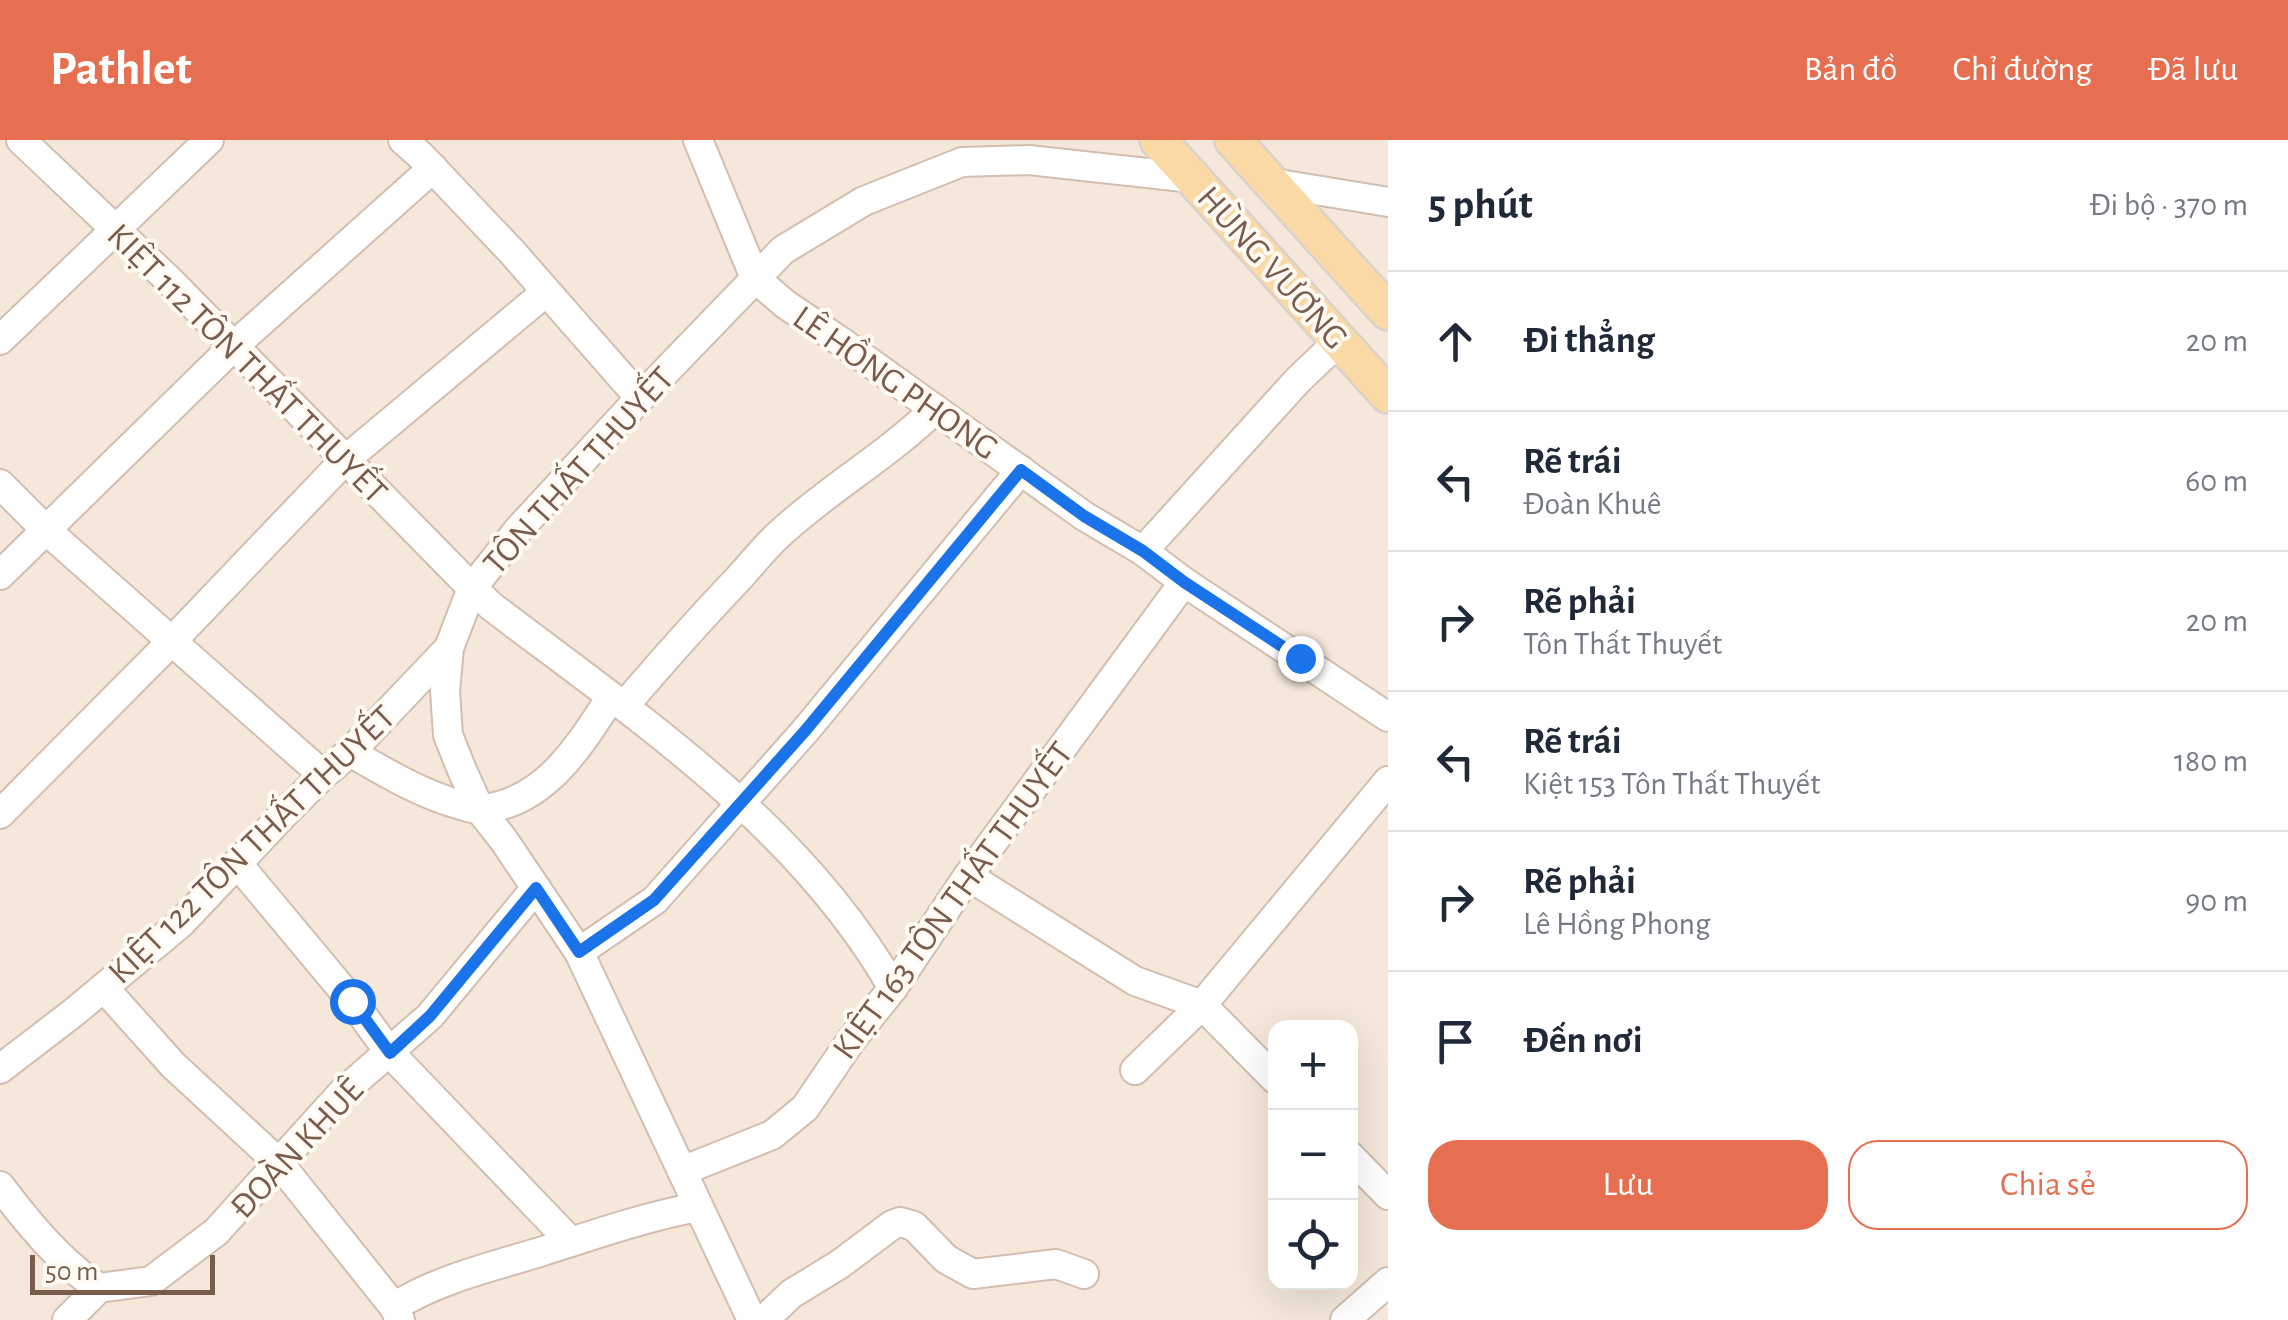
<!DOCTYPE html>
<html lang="vi">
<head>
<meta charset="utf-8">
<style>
	:root { --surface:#fff; --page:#f2f2f3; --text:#1f2937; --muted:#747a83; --line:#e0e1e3; --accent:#e76f51 }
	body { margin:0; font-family:"Alegreya Sans",sans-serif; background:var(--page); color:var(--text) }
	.controls { position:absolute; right:30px; bottom:30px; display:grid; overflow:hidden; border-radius:20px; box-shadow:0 10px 40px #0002 }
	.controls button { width:90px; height:90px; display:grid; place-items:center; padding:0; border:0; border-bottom:2px solid var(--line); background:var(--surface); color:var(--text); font:50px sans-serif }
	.scale { position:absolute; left:30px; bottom:25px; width:185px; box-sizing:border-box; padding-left:10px; border:5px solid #7a5c4d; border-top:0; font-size:28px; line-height:35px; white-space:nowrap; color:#7a5c4d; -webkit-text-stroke:8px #fffaf3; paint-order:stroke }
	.stop { position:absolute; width:30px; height:30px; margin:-22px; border:8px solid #1a73e8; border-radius:50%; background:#fff }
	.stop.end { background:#1a73e8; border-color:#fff; box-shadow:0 2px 10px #0008 }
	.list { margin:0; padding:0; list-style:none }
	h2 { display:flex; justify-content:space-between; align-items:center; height:130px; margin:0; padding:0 40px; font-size:42px }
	h2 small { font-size:32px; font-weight:400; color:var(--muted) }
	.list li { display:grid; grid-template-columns:65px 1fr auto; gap:30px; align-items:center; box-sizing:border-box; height:140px; padding:0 40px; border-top:2px solid var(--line) }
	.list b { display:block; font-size:38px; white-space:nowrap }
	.list p { margin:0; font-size:32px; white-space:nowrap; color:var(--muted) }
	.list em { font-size:32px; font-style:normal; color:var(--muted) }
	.actions { display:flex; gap:20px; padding:30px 40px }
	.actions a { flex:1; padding:22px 0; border:2px solid var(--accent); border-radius:30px; text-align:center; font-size:35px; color:var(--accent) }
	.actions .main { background:var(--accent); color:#fff }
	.icon { flex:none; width:55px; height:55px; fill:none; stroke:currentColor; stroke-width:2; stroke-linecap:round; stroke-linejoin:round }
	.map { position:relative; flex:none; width:1388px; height:1180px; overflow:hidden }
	header { display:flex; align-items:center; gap:60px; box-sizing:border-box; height:140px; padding:0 50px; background:var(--accent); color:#fff }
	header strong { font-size:48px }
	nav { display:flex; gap:55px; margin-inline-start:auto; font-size:35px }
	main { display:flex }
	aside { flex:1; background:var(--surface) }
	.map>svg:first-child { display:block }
	.residential { fill:#f5e8da; fill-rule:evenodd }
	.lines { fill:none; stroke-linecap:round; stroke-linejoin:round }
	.minor-casing { stroke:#d1beb0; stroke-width:32 }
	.major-casing { stroke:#dad1cd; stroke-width:40 }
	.minor { stroke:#fff; stroke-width:28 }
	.major { stroke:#fbd9a5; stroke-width:35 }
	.route { stroke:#1a73e8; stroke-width:12 }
	.labels { text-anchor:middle; stroke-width:8; stroke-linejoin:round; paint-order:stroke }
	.street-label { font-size:35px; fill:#7a5c4d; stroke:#fffaf3 }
</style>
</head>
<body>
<header>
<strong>Pathlet</strong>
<nav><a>Bản đồ</a><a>Chỉ đường</a><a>Đã lưu</a></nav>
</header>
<main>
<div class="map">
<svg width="1388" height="1180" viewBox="0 0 1388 1180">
	<rect width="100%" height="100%" fill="#fdf6ec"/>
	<path class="residential" d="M0,0H1388V1180H0ZM1276,888H1350V1142H1276Z"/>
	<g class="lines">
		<g class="minor-casing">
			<g id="minor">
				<path d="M21,0L171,142L472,448L491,466C638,578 800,685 893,848"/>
				<polyline points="403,0 420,15 512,112 640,258"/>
				<polyline points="698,0 755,138 785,164 840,201 1084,376 1143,411 1184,442 1388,577"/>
				<polyline points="1273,43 1388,62"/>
				<polyline points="0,200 209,0"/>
				<polyline points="0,344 46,390 323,635"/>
				<polyline points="1143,411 1298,240 1339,201"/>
				<polyline points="0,435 235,205 433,28"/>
				<path d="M624,566C661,523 698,481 737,440C753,423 767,404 785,389C833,346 889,314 935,269"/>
				<path d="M350,612C386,633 421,654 461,665C468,667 476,670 483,669C546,662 580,605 611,557"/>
				<polyline points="0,674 172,501 345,320 546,152"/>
				<polyline points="237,723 352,861 390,913 571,1102"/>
				<polyline points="968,736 1135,841 1202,865 1276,940"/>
				<polyline points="579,812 655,760 805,591 1021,330"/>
				<polyline points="104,848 173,925 279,1023 394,1167 400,1180"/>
				<polyline points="0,929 73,873 181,783 284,674 323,635 350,612 449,508"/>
				<polyline points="1135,930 1202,865 1388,641"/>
				<polyline points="1350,1016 1388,1055"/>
				<polyline points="682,1031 772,995 805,968 852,899 893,848 968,736 1184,442"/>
				<path d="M0,1046C29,1084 60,1122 99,1148"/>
				<path d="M394,1167C438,1139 491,1127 540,1112C593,1095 644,1077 698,1067"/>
				<polyline points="67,1180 99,1148 151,1141 216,1092 343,952 430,876 536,748"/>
				<polyline points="752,1180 579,812 503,699 480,670 462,630 448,595 445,551 449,508 472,448 519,389 640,258 783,110 864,61 962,22 1029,20 1192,38"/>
				<polyline points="764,1180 791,1154 840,1124 892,1085 900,1082 914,1086 946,1119 973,1134 1056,1124 1084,1134"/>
				<polyline points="1345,1180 1388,1142"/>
			</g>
		</g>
		<g class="major-casing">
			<g id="major">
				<polyline points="1158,0 1388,255"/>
				<polyline points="1233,0 1388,172"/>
			</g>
		</g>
		<use href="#minor" class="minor"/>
		<use href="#major" class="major"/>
	</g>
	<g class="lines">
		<polyline class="route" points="352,861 390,913 430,876 536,748 579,812 654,760 805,591 1021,330 1084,376 1143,411 1184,442 1300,518"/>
	</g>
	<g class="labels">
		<g class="street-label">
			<text transform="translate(1273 127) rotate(48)" y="12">HÙNG VƯƠNG</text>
			<text transform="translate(248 223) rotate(45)" y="12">KIỆT 112 TÔN THẤT THUYẾT</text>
			<text transform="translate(896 242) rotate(35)" y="12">LÊ HỒNG PHONG</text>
			<text transform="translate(578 330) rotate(-48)" y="12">TÔN THẤT THUYẾT</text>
			<text transform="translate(251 704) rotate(-44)" y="12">KIỆT 122 TÔN THẤT THUYẾT</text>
			<text transform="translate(952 760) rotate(-54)" y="12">KIỆT 163 TÔN THẤT THUYẾT</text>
			<text transform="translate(296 1008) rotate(-47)" y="12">ĐOÀN KHUÊ</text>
		</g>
	</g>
</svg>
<div class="controls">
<button>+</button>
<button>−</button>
<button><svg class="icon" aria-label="locate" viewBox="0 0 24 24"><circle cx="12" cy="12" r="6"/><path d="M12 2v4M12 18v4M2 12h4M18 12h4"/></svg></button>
</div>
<div class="scale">50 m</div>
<div class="stop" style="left:352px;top:861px"></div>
<div class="stop end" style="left:1300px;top:518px"></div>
</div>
<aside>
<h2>5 phút<small>Đi bộ · 370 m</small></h2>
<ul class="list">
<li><svg class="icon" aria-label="ahead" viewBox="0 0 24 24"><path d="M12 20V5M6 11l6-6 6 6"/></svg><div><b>Đi thẳng</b></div><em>20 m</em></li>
<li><svg class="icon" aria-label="left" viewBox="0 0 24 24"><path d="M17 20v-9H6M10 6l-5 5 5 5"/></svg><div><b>Rẽ trái</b><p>Đoàn Khuê</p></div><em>60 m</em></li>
<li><svg class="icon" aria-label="right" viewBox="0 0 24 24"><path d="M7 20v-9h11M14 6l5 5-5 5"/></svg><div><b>Rẽ phải</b><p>Tôn Thất Thuyết</p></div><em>20 m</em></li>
<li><svg class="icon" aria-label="left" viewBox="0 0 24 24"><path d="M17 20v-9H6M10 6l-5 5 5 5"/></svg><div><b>Rẽ trái</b><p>Kiệt 153 Tôn Thất Thuyết</p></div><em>180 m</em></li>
<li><svg class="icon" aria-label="right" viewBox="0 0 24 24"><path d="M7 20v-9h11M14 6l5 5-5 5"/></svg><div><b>Rẽ phải</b><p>Lê Hồng Phong</p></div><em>90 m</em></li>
<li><svg class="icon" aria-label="arrive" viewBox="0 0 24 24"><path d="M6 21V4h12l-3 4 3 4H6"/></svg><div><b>Đến nơi</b></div></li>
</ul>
<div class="actions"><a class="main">Lưu</a><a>Chia sẻ</a></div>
</aside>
</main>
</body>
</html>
